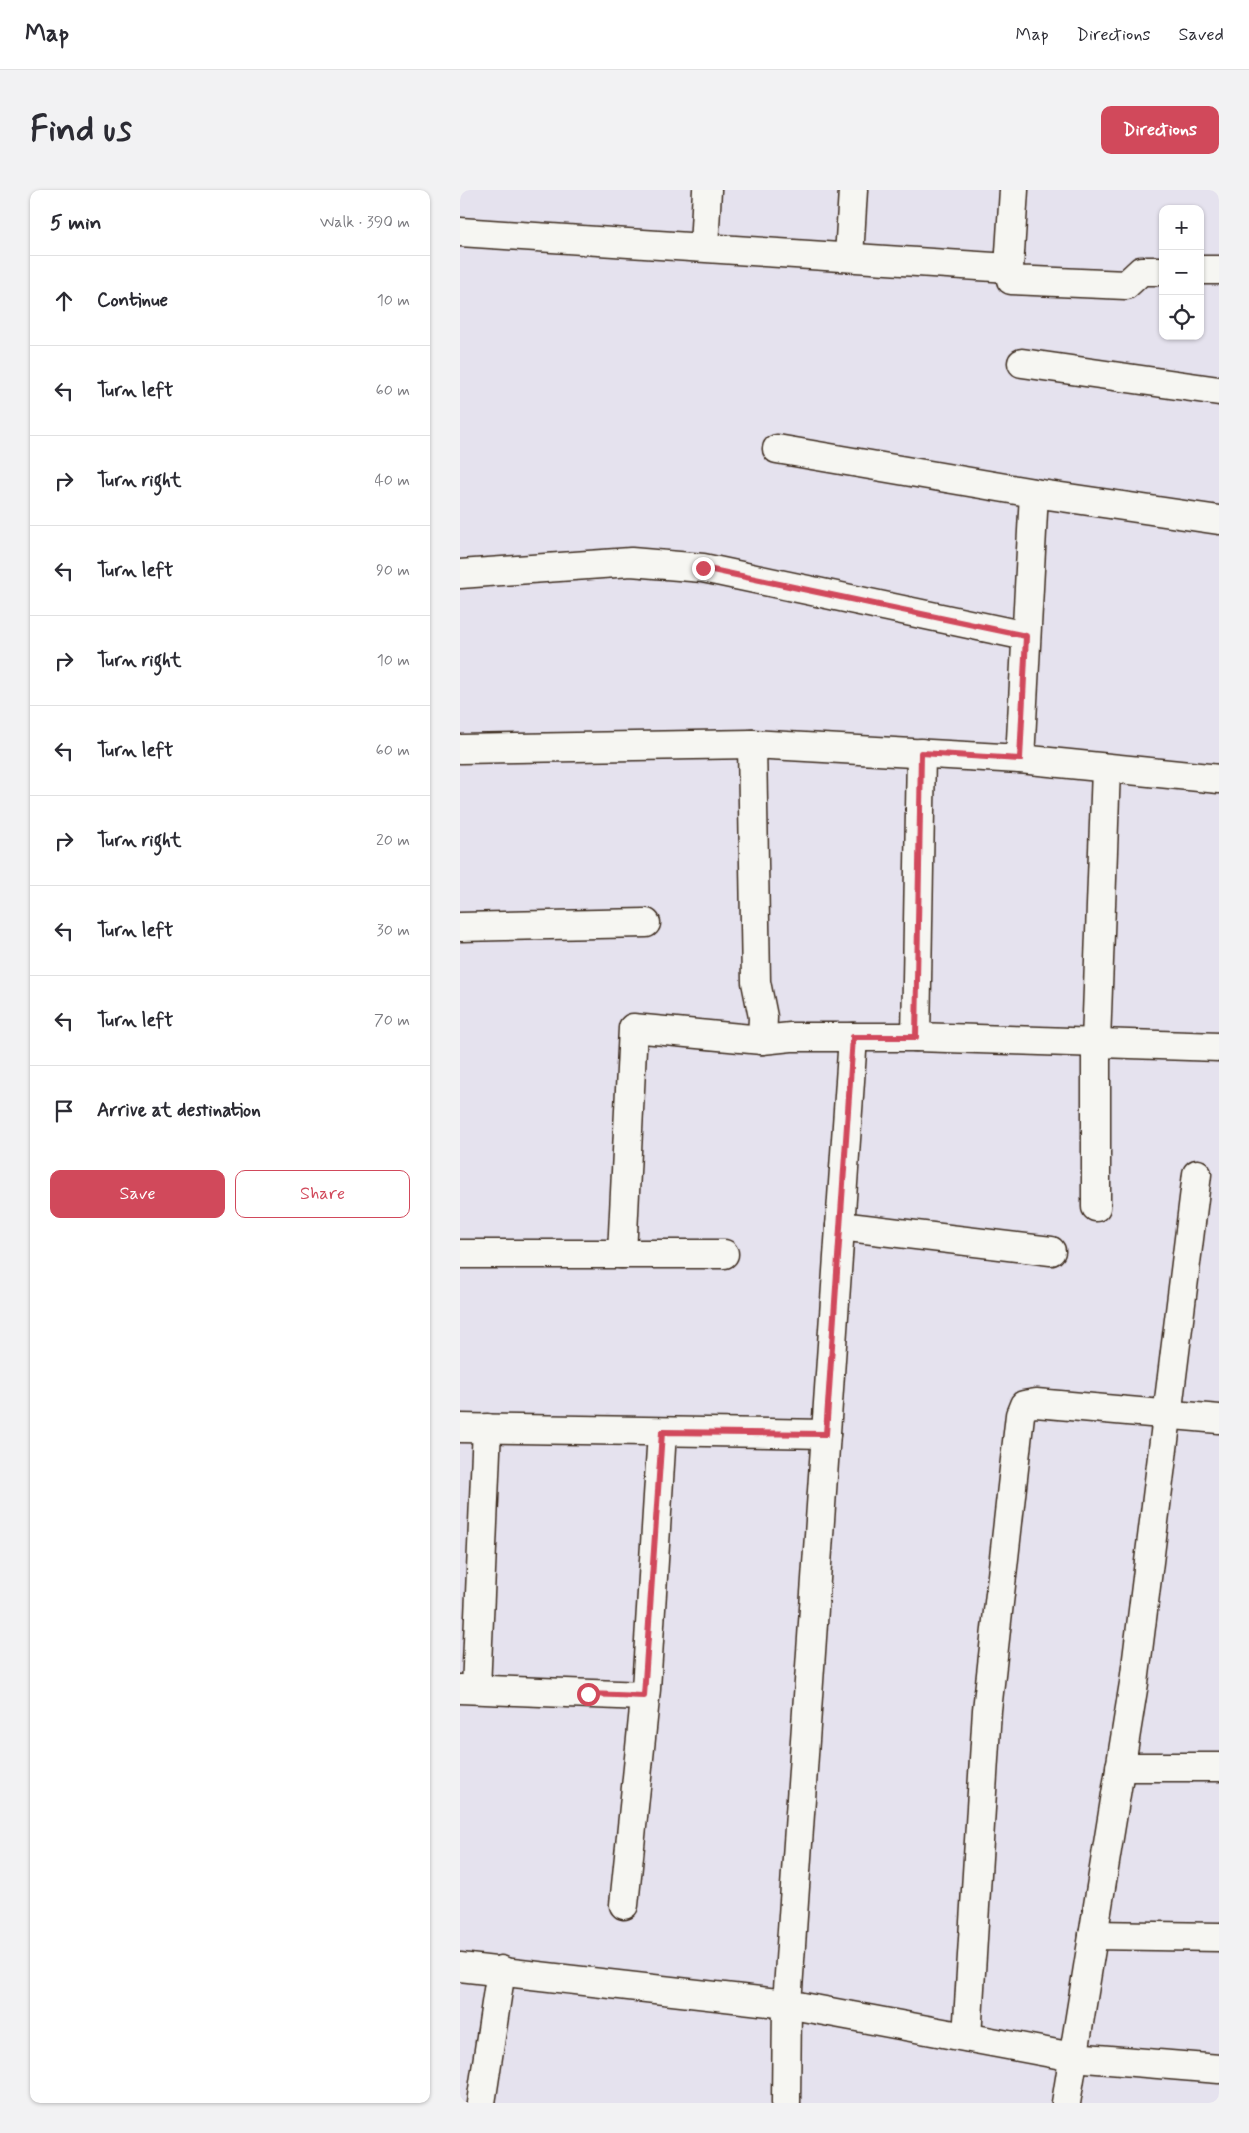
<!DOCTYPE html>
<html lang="en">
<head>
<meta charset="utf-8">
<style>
	:root { --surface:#fff; --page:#f2f2f3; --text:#2b2b33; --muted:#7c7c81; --line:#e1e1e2; --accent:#d1495b }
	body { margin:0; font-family:Mynerve,sans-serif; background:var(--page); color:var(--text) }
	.controls { position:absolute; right:15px; top:15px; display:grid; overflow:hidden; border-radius:10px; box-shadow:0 1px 4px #0004 }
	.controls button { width:45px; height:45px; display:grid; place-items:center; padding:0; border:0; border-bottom:1px solid var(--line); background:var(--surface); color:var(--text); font:25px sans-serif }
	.stop { position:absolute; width:15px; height:15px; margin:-11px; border:4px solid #d1495b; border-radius:50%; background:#fff }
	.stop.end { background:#d1495b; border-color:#fff; box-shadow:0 1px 5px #0008 }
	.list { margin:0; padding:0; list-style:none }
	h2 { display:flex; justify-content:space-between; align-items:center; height:65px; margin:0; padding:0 20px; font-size:21px }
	h2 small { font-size:16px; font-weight:400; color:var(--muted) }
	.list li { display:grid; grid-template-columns:32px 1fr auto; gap:15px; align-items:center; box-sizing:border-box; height:90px; padding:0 20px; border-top:1px solid var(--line) }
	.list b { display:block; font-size:19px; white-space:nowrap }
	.list em { font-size:16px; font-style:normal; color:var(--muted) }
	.actions { display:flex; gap:10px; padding:15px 20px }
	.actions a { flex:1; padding:11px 0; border:1px solid var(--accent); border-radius:10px; text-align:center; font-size:18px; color:var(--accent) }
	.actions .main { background:var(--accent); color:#fff }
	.icon { flex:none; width:28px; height:28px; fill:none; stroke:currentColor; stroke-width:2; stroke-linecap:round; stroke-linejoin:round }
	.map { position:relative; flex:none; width:759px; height:1913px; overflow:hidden; border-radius:10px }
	header { display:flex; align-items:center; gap:30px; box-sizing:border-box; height:70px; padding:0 25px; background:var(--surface); border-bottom:1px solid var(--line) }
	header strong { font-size:24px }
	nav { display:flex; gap:28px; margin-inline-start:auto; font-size:18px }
	.intro { display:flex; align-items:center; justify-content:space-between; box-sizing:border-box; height:120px; padding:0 30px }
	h1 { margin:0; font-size:35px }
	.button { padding:12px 22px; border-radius:10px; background:var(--accent); color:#fff; font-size:18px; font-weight:700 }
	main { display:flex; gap:30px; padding:0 30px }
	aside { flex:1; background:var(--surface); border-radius:10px; box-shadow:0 1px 4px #0004 }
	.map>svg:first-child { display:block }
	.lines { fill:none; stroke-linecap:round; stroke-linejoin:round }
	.minor-casing { stroke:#3b2a1e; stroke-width:31 }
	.minor { stroke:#f6f6f2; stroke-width:28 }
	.route { stroke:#d1495b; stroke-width:6 }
</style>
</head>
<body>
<header>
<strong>Map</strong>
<nav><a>Map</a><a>Directions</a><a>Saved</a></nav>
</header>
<div class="intro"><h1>Find us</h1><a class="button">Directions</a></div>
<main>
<aside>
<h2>5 min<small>Walk · 390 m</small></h2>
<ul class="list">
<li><svg class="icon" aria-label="ahead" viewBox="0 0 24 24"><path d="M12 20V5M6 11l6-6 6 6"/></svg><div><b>Continue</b></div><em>10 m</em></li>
<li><svg class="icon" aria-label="left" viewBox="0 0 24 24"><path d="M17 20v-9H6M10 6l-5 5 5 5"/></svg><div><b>Turn left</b></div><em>60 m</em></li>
<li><svg class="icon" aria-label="right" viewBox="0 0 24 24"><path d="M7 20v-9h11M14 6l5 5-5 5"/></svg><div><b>Turn right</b></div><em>40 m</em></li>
<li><svg class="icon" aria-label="left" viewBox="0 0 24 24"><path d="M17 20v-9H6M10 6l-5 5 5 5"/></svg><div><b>Turn left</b></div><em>90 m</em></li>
<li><svg class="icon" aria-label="right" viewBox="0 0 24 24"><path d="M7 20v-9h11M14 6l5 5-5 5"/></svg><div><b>Turn right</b></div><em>10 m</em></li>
<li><svg class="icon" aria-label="left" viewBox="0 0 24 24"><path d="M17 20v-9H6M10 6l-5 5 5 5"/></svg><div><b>Turn left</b></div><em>60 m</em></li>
<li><svg class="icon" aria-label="right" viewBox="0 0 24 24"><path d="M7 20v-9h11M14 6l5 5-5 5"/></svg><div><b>Turn right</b></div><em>20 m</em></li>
<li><svg class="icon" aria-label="left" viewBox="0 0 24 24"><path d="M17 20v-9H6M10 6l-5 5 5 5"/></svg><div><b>Turn left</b></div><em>30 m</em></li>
<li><svg class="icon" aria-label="left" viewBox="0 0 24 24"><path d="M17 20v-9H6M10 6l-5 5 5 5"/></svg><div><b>Turn left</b></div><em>70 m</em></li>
<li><svg class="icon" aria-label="arrive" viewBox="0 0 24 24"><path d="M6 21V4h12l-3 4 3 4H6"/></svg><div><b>Arrive at destination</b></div></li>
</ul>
<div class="actions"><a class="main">Save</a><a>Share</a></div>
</aside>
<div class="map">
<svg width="759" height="1913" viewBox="0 0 759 1913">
	<rect width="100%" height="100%" fill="#e5e2ee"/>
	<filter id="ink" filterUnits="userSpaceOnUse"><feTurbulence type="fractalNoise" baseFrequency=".02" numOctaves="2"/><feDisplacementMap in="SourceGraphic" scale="10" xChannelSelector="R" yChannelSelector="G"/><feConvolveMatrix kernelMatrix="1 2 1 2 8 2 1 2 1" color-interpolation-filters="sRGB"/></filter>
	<g filter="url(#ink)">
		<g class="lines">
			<g class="minor-casing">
				<g id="minor">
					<polyline points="554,0 549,78 551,90 666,95 681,81 703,81"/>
					<polyline points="0,42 549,78"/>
					<polyline points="244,57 247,0"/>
					<polyline points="389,67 393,0"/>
					<polyline points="740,80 759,80"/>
					<polyline points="562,173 759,201"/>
					<polyline points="317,259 574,303 759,330"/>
					<polyline points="0,384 171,372 243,378 566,446"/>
					<polyline points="292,554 296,792 303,827 302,850"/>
					<polyline points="0,559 292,554 560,569 759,589"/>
					<polyline points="560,569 574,303"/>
					<polyline points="0,737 186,733"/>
					<polyline points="456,847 461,563"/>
					<polyline points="636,1017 636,852 646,579"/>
					<polyline points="380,1036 591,1061"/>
					<polyline points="0,1064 264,1064"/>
					<polyline points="162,1064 173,838 302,850 331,847 456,847 759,857"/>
					<polyline points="0,1238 366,1244"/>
					<polyline points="0,1499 184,1506"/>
					<polyline points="16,1499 27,1238"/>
					<polyline points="660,1577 759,1577"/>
					<polyline points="164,1715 186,1499 202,1242"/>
					<polyline points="633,1745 759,1747"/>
					<polyline points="0,1777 327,1814 613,1867 759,1879"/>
					<polyline points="507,1847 527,1520 560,1225 564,1215 576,1213 759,1229"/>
					<polyline points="21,1913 41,1780"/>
					<polyline points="326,1913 327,1814 393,847"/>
					<polyline points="606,1913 674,1493 737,984"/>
				</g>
			</g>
			<use href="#minor" class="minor"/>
		</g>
	</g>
	<g class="lines" filter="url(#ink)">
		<polyline class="route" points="128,1504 184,1506 202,1242 366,1244 393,847 456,847 461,563 560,569 566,446 243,378"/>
	</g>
</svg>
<div class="controls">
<button>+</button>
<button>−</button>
<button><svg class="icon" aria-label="locate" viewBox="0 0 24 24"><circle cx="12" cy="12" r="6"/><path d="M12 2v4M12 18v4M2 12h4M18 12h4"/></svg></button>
</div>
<div class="stop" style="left:128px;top:1504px"></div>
<div class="stop end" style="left:243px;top:378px"></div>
</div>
</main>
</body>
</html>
